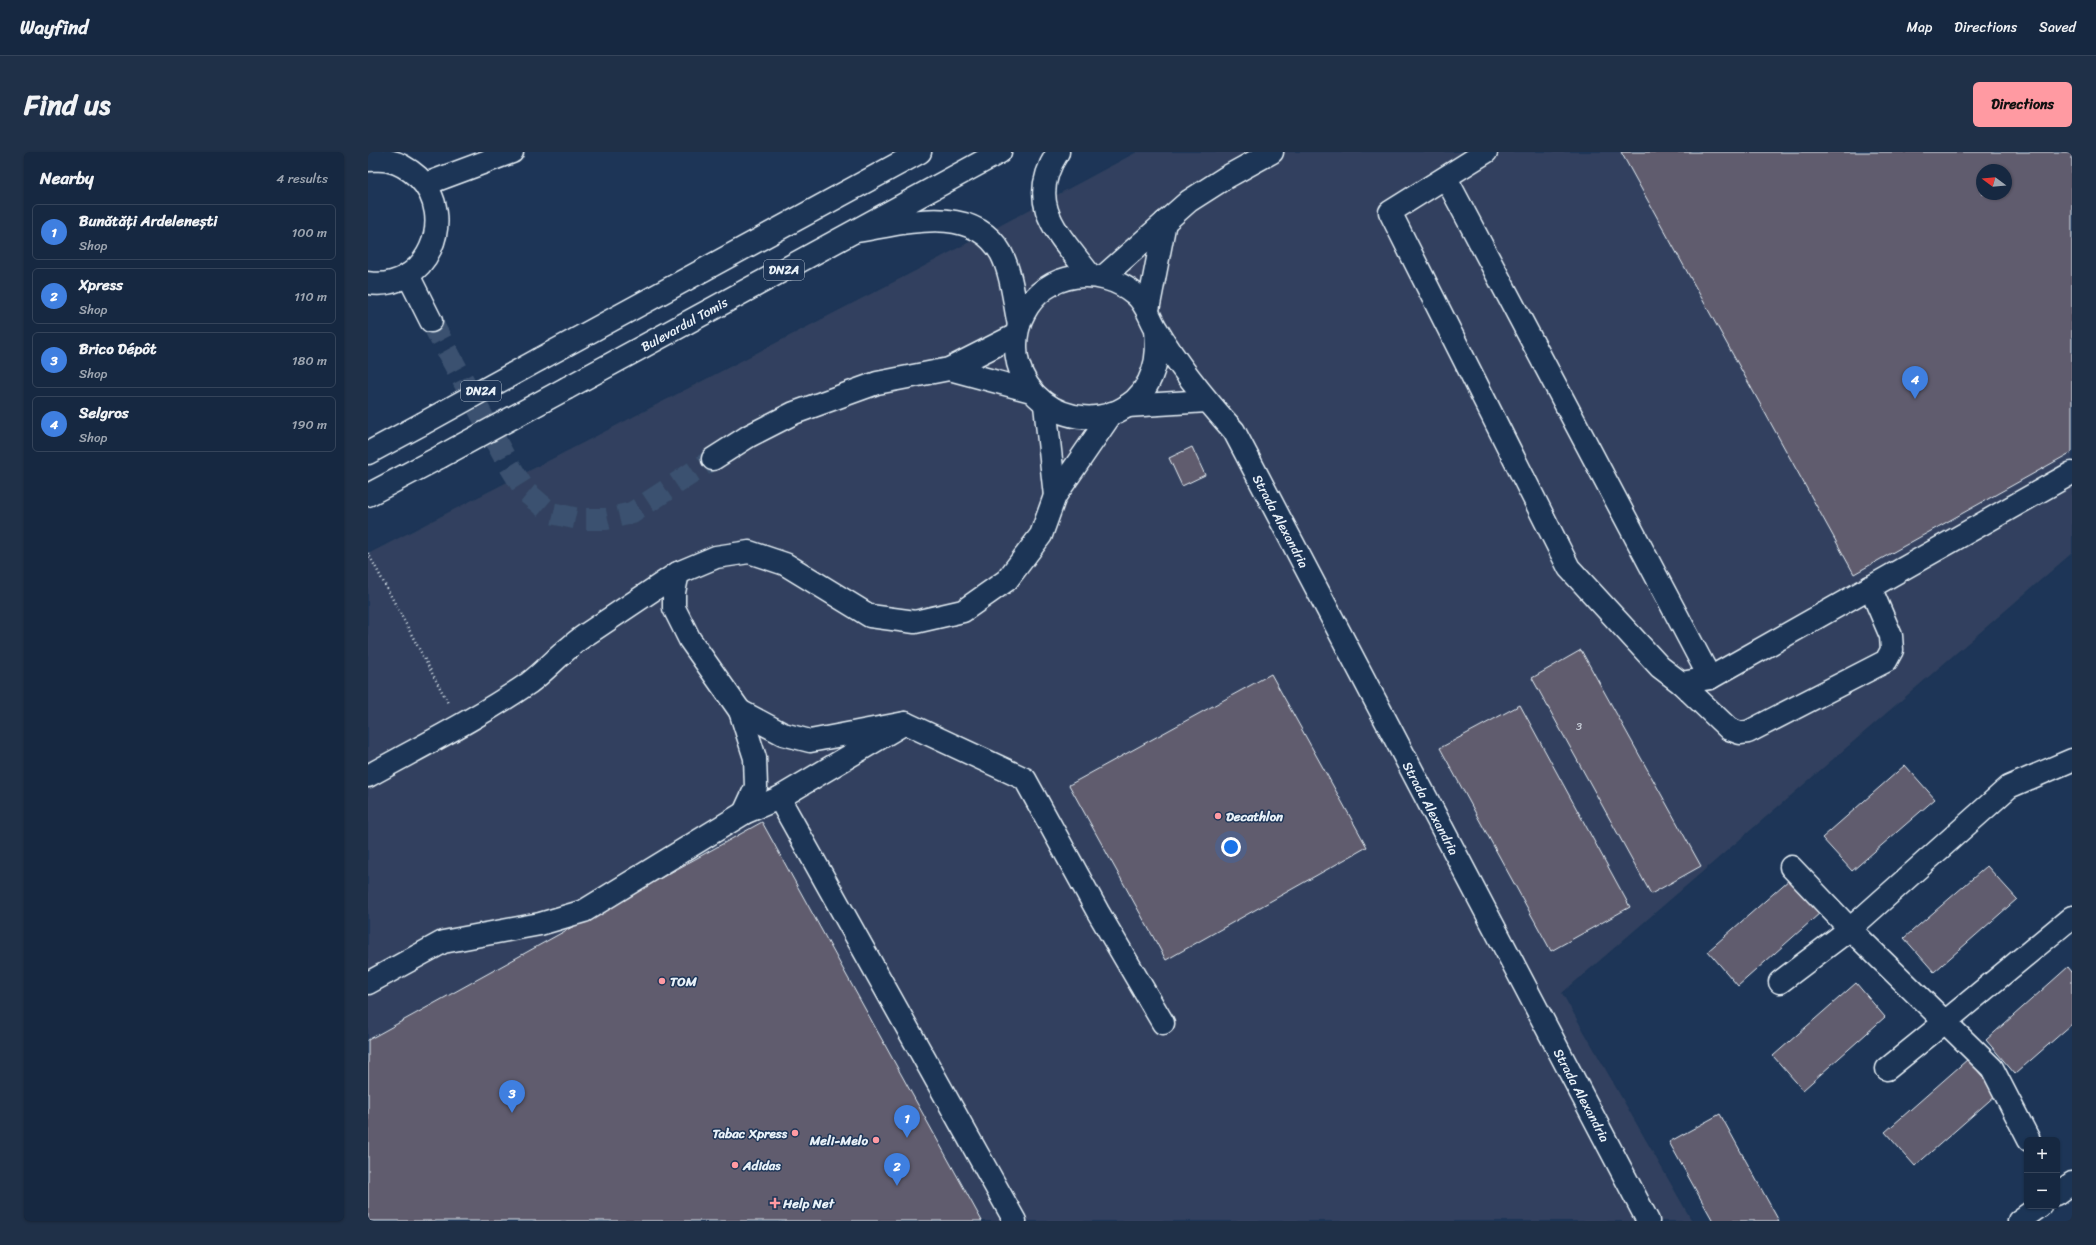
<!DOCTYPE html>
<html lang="en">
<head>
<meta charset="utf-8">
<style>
	:root { --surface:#162841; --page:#1f3048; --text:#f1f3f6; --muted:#9ea6b1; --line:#35445a; --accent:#ff9aa2 }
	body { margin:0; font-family:Sriracha,sans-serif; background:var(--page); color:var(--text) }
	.controls { position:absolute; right:12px; bottom:12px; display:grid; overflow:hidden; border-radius:6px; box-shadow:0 1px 3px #0004 }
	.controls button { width:36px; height:36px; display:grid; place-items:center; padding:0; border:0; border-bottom:1px solid var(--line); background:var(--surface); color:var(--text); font:20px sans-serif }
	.compass { position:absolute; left:1608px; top:12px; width:36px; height:36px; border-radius:50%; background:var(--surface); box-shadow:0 1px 3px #0004; rotate:286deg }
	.you { position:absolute; left:863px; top:695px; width:14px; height:14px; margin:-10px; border:3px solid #fff; border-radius:50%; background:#1a73e8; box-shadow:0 0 0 6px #1a73e833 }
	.badge { display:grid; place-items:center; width:26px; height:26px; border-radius:50%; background:var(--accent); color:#fff; font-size:13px; font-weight:700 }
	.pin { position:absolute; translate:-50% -33px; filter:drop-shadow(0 1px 2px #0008) }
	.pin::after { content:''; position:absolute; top:21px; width:14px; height:12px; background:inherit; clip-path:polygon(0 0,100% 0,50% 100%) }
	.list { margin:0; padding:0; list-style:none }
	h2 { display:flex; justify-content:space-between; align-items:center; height:52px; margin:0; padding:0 16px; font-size:17px }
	h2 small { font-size:13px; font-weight:400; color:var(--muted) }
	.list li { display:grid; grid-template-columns:26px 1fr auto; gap:12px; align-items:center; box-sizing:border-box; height:56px; margin:0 8px 8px; padding:0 8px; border:1px solid var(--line); border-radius:6px }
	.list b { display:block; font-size:15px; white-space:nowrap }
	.list p { margin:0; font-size:13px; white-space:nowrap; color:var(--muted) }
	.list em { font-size:13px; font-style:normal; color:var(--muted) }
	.map { position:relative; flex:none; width:1704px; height:1069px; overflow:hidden; border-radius:6px }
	header { display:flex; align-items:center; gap:24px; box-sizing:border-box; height:56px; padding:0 20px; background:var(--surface); border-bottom:1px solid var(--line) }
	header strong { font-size:19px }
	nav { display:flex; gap:22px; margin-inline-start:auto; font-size:14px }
	.intro { display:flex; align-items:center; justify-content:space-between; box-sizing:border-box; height:96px; padding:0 24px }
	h1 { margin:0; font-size:28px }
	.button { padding:10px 18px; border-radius:6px; background:var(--accent); color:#111; font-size:14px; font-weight:700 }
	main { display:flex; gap:24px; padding:0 24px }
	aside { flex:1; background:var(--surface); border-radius:6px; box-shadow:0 1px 3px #0004 }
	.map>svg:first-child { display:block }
	.built { fill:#31415e; fill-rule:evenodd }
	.building { fill:#605c6e; stroke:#e8f1f8; fill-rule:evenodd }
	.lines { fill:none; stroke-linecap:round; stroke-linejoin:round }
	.minor-tunnel { stroke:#3b516f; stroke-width:22; stroke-dasharray:22 11; stroke-linecap:butt }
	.minor-casing { stroke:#e8f1f8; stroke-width:25 }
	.major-casing { stroke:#e8f1f8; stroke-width:25 }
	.path { stroke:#e8f1f8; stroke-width:2.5; stroke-dasharray:1 3; stroke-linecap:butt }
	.minor { stroke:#1d3557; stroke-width:22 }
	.major { stroke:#1d3557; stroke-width:22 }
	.major-bridge-casing { stroke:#e8f1f8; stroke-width:25; stroke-linecap:butt }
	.major-bridge { stroke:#1d3557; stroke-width:22 }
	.poi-dot { fill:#ff9aa2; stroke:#1d3557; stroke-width:1.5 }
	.labels { text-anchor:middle; stroke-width:3; stroke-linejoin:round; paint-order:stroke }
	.number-label { font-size:11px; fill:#c6ccd6 }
	.shield { fill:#1d3557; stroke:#abb9c8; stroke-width:1 }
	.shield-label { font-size:12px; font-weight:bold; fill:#e8f1f8 }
	.street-label { font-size:13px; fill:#e8f1f8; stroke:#1d3557 }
	.poi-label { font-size:13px; font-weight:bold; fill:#e8f1f8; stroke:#1d3557; text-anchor:start }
</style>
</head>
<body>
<header>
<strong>Wayfind</strong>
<nav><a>Map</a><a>Directions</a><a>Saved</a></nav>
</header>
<div class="intro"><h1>Find us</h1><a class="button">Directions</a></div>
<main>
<aside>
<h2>Nearby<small>4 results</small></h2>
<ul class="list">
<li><span class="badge" style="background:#3f7fe0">1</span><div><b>Bunătăți Ardelenești</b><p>Shop</p></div><em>100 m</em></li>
<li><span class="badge" style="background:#3f7fe0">2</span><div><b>Xpress</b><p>Shop</p></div><em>110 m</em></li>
<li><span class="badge" style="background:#3f7fe0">3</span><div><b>Brico Dépôt</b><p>Shop</p></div><em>180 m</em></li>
<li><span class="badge" style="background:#3f7fe0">4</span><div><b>Selgros</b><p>Shop</p></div><em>190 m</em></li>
</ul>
</aside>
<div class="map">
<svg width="1704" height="1069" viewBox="0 0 1704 1069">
	<rect width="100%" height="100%" fill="#1d3557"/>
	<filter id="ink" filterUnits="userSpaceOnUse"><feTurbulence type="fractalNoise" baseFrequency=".025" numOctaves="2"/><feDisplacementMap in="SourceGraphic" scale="8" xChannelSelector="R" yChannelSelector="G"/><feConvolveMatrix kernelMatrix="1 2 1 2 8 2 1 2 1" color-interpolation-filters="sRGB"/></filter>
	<g filter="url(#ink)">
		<path class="built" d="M769,0H1704V401L1194,841L1324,1069H0V402L551,117ZM1614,18H1638V42H1614Z"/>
		<g class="building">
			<path d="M1253,0H1704V300L1486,422ZM1614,18H1638V42H1614Z"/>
			<polygon points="824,295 837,323 814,334 801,306"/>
			<polygon points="1213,498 1333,714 1283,742 1164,526"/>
			<polygon points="903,522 999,695 798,808 701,633"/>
			<polygon points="1152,553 1262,755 1183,799 1072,596"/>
			<polygon points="1537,613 1567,647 1484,719 1454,686"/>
			<polygon points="394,670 614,1069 0,1069 0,888"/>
			<polygon points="1619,714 1649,747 1566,820 1536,786"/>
			<polygon points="1422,727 1452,761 1370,834 1340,799"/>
			<polygon points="1700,815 1704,820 1704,872 1647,922 1618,888"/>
			<polygon points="1488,831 1517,865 1435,938 1405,904"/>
			<polygon points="1600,907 1629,942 1547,1014 1517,980"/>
			<polygon points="1352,962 1411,1069 1345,1069 1301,990"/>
		</g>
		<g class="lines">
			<polyline class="minor-tunnel" points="63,169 138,308 158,340 183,361 211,367 238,367 264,361 345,307"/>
			<g class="minor-casing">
				<g id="minor">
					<path d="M690,0C656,52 691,82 722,123"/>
					<polyline points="1118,0 1022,60 1201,416 1292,515 1313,531 1342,526 1704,321"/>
					<path d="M0,8C7,8 15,7 21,9C32,11 42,18 50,25C91,65 59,140 0,131"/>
					<polyline points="1078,26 1342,526"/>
					<polyline points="58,32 144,0"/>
					<path d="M489,79C534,72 604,50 633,101C644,122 646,150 651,173"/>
					<polyline points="40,123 63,169"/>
					<polyline points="735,125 821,49 857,26 904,0"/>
					<polyline points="780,158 797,70"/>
					<path d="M788,177C789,192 790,205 785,219C764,285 668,279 650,211C646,195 648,176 656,161C678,119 732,113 767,142C779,152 781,166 789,178C810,214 838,248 866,279L1280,1069"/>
					<polyline points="581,217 663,239"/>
					<polyline points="677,253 687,344"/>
					<polyline points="759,254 839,249"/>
					<polyline points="345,307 381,284 426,261 509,231 581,217 648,183"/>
					<polyline points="310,421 306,440 306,456 322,488 372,559 387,606 388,635 376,661"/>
					<polyline points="1313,531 1361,577 1372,581 1380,580 1518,509 1524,498 1523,484 1502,435"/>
					<polyline points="372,559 415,582 442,589 537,571 657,627 730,760 795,871"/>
					<path d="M0,624C54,594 110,566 161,531C181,516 197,496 219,482L310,421L348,405L381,400L417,412L502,464L547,470L595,459L639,428L673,383L687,344L744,261"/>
					<polyline points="411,646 647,1069"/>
					<polyline points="1423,715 1482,777 1577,870 1704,765"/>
					<polyline points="1412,830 1482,777 1641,635 1704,608"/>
					<polyline points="0,831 75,790 172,772 216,759 376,661 411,646 537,571"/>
					<polyline points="1519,917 1577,870 1624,916 1661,988"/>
					<polyline points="1689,1042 1704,1031"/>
					<polyline points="1651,1069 1672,1054"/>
				</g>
			</g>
			<g class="major-casing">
				<g id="major">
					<polyline points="172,207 552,0"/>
					<polyline points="199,236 632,0"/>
					<polyline points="0,301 54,272"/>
					<polyline points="0,343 72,305"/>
				</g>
			</g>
			<polyline class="path" points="0,401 80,551"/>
			<use href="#minor" class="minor"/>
			<use href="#major" class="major"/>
			<g class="major-bridge-casing">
				<g id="major-bridge">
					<polyline points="54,272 172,207"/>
					<polyline points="72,305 199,236"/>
				</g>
			</g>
			<use href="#major-bridge" class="major-bridge"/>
		</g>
	</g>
	<g class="poi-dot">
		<circle cx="850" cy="664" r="4"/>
		<circle cx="294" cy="829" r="4"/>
		<circle cx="427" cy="981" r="4"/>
		<circle cx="508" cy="988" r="4"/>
		<circle cx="367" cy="1013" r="4"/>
		<path d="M405 1045h4v4h4v4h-4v4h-4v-4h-4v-4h4z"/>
	</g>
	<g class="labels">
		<g class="number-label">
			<text x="1211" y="578">3</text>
		</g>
		<g class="shield">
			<rect x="396" y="108" width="40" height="20" rx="3"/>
			<rect x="93" y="229" width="40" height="20" rx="3"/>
		</g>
		<g class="shield-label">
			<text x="416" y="122">DN2A</text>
			<text x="113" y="243">DN2A</text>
		</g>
		<g class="street-label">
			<text transform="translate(316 172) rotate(-29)" y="5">Bulevardul Tomis</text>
			<text transform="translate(913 369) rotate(62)" y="5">Strada Alexandria</text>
			<text transform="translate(1063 656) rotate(62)" y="5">Strada Alexandria</text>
			<text transform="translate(1214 943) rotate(62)" y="5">Strada Alexandria</text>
		</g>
		<g class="poi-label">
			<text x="858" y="669">Decathlon</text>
			<text x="302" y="834">TOM</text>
			<text x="419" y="986" text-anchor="end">Tabac Xpress</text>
			<text x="500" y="993" text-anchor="end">Meli-Melo</text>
			<text x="375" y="1018">Adidas</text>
			<text x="415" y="1056">Help Net</text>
		</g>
	</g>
</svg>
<div class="controls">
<button>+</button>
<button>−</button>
</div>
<svg class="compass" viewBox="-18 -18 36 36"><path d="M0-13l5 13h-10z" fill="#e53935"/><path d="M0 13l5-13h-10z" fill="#9ea6b1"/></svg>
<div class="you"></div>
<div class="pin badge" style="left:539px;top:986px;background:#3f7fe0">1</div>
<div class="pin badge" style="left:529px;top:1034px;background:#3f7fe0">2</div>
<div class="pin badge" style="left:144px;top:961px;background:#3f7fe0">3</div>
<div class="pin badge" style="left:1547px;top:247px;background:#3f7fe0">4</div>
</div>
</main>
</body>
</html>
